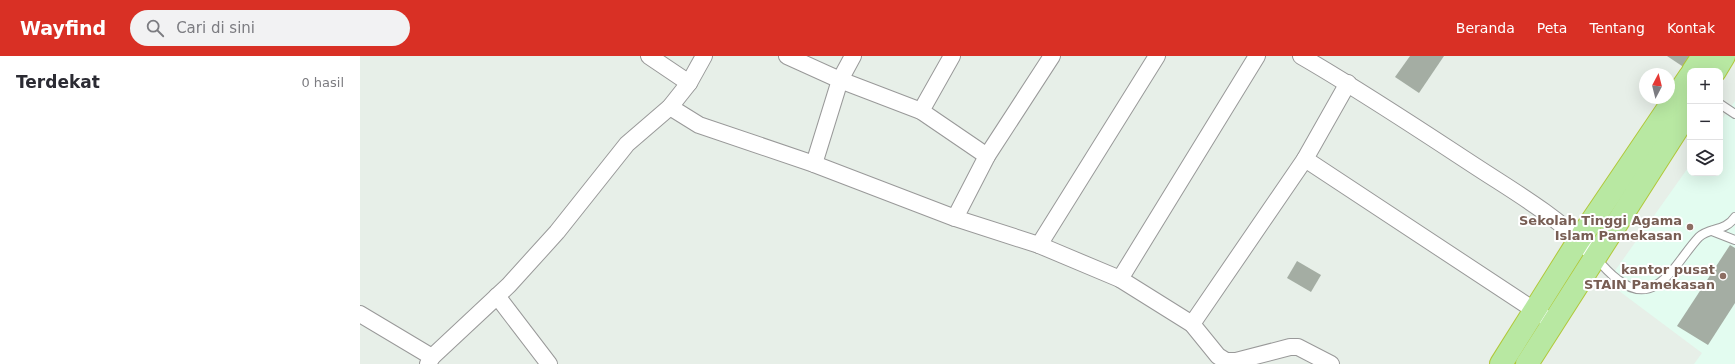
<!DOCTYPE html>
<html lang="id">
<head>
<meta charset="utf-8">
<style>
	:root { --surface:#fff; --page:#f2f2f3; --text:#2b2b33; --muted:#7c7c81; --line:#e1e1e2; --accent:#d93025 }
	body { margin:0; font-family:"DejaVu Sans",sans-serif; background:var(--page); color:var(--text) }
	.controls { position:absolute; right:12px; top:12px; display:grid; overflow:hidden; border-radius:8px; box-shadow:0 4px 16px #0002 }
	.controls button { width:36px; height:36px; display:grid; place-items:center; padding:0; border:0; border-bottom:1px solid var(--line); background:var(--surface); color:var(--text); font:20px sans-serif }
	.compass { position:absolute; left:1279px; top:12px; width:36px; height:36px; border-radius:50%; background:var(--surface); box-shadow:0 4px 16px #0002; rotate:7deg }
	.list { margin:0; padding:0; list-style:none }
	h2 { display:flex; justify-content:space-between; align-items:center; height:52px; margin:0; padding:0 16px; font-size:17px }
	h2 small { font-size:13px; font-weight:400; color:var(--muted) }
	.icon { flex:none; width:22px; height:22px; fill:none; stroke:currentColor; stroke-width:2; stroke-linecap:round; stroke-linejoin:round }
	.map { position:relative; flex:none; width:1375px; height:308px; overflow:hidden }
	header { display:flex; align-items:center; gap:24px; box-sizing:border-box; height:56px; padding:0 20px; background:var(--accent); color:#fff }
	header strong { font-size:19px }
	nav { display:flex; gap:22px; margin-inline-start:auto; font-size:14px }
	.search { width:280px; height:36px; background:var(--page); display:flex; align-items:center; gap:10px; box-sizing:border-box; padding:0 14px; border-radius:22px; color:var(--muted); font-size:15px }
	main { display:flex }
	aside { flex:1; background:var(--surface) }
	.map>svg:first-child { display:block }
	.education { fill:#e3fcf0 }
	.building { fill:#a4ada3 }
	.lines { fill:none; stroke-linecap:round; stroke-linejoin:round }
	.service-casing { stroke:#999; stroke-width:10 }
	.minor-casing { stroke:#999; stroke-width:18 }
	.trunk-casing { stroke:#b1c839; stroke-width:24 }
	.service { stroke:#fff; stroke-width:8 }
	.minor { stroke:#fff; stroke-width:16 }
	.trunk { stroke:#b8e8a2; stroke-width:22 }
	.education-dot { fill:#8d6e63; stroke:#fff; stroke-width:1.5 }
	.labels { text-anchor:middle; stroke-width:4; stroke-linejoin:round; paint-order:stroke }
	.education-label { font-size:13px; font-weight:bold; fill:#785e54; stroke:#fff; text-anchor:end }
</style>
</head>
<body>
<header>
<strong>Wayfind</strong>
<div class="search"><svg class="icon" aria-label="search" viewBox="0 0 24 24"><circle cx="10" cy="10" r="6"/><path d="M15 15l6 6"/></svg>Cari di sini</div>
<nav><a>Beranda</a><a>Peta</a><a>Tentang</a><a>Kontak</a></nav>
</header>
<main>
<aside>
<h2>Terdekat<small>0 hasil</small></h2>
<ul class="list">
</ul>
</aside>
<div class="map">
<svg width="1375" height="308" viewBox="0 0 1375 308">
	<rect width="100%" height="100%" fill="#e7efe8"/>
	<polygon class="education" points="1375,45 1375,308 1334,308 1342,297 1247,226 1330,109 1330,117 1360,117 1360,66"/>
	<g class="building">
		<polygon points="1050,0 1084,0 1059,37 1035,21"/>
		<polygon points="1307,0 1337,0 1328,14"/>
		<polygon points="1370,189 1375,192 1375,247 1348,289 1317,270"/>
		<polygon points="937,205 961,219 951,236 927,222"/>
	</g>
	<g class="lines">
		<g class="service-casing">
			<g id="service">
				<polyline points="1360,48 1375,58"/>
				<polyline points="1352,175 1375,184"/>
				<path d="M1236,202C1242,209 1249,217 1257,223C1297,255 1316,205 1339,181C1350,171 1365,176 1375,161"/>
			</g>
		</g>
		<g class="minor-casing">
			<g id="minor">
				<polyline points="289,0 329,27"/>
				<polyline points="427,0 480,24 561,55 627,100"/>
				<path d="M941,0C1000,34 1057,72 1115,110C1153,135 1195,159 1227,192"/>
				<polyline points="310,51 339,69 454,108 595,162 679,189 760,223 832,268 858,300 866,305 876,305 930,291 938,291 971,308"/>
				<polyline points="561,55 592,0"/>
				<polyline points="945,103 1183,260"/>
				<polyline points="454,108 480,24 493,0"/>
				<polyline points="595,162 627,100 692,0"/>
				<polyline points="679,189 797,0"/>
				<polyline points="760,223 897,0"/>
				<polyline points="137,240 189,308"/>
				<polyline points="0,258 72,301"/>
				<polyline points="832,268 945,103 988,27"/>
				<polyline points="68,308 72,301 149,229 197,176 267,88 310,51 329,27 344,0"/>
			</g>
		</g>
		<g class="trunk-casing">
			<g id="trunk">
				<polyline points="1333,15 1343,0"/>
				<polyline points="1355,15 1364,0"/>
				<polyline points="1141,308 1219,184 1330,20"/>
				<polyline points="1167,308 1330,53"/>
			</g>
		</g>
		<use href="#service" class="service"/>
		<use href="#minor" class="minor"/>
		<use href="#trunk" class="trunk"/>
	</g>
	<g class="education-dot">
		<circle cx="1330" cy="171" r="4"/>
		<circle cx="1363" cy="220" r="4"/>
	</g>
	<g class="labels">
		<g class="education-label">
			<text x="1322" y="169">Sekolah Tinggi Agama<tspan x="1322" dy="15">Islam Pamekasan</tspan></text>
			<text x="1355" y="218">kantor pusat<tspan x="1355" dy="15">STAIN Pamekasan</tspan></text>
		</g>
	</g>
</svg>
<div class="controls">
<button>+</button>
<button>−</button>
<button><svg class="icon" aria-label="layers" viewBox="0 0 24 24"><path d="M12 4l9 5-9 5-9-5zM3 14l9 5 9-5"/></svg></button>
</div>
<svg class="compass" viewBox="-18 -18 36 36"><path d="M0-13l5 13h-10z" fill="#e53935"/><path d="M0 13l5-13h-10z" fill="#7c7c81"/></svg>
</div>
</main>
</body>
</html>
